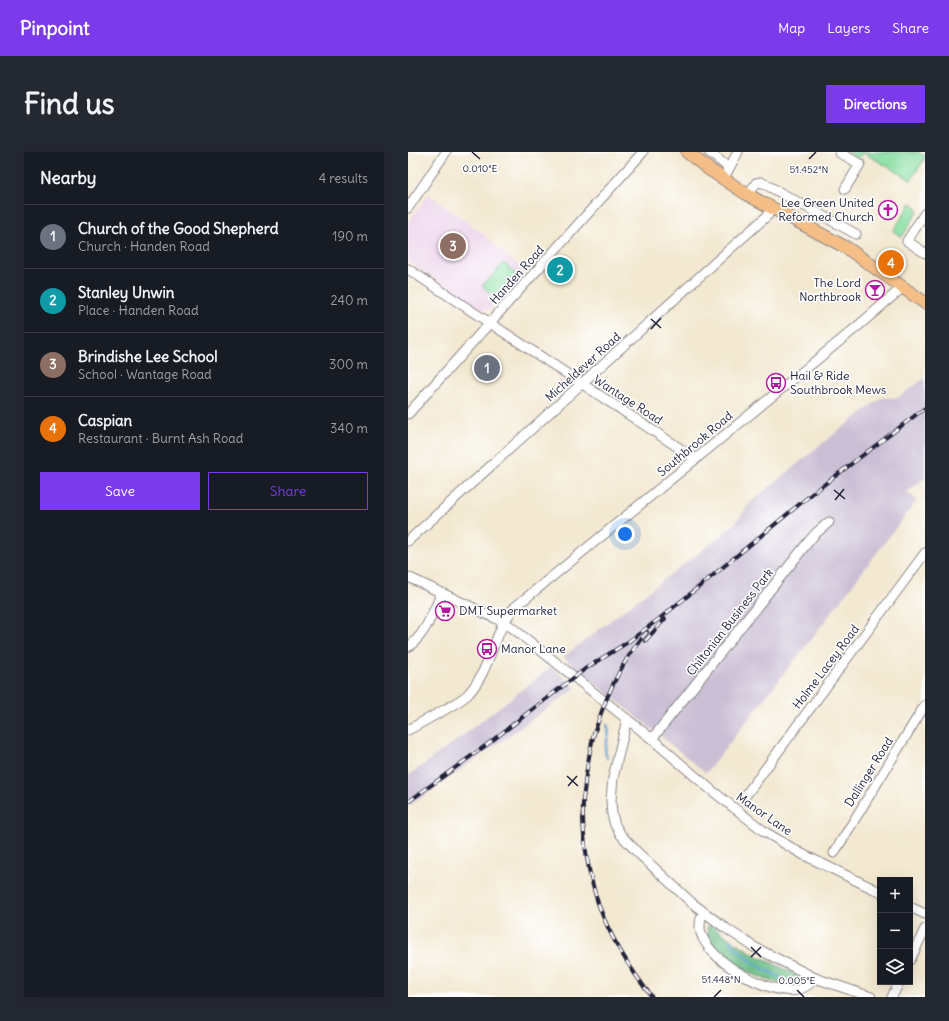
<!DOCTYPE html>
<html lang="en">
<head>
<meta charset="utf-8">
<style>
	:root { --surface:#171b24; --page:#242831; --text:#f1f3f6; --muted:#9ea1a6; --line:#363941; --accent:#7c3aed }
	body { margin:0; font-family:Delius,sans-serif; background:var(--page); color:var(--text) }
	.controls { position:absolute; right:12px; bottom:12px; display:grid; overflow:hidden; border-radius:0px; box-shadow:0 4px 16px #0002 }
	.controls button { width:36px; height:36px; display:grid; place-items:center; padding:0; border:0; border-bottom:1px solid var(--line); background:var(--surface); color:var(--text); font:20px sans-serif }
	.you { position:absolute; left:217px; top:382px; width:14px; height:14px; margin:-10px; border:3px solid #fff; border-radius:50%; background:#1a73e8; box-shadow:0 0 0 6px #1a73e833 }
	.badge { display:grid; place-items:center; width:26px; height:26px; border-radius:50%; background:var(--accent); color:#fff; font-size:13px; font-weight:700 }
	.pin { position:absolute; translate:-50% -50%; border:2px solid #fff; box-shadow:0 1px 4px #0006 }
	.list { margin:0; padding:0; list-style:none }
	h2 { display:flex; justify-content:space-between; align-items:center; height:52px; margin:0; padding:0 16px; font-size:17px }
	h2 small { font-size:13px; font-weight:400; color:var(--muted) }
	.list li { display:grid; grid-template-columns:26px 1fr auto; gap:12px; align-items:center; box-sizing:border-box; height:64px; padding:0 16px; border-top:1px solid var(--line) }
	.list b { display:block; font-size:15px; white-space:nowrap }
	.list p { margin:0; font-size:13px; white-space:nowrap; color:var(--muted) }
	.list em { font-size:13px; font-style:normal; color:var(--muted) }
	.actions { display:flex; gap:8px; padding:12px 16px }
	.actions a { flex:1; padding:9px 0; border:1px solid var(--accent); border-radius:0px; text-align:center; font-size:14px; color:var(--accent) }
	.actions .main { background:var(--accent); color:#fff }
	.icon { flex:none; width:22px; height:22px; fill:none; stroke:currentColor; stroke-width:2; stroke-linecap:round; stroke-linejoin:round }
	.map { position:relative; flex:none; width:517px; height:845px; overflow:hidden; border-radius:0px }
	header { display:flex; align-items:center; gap:24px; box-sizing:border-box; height:56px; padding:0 20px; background:var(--accent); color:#fff }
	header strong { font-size:19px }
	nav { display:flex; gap:22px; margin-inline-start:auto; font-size:14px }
	.intro { display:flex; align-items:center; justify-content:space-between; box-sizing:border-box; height:96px; padding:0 24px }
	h1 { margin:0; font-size:28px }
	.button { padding:10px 18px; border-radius:0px; background:var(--accent); color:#fff; font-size:14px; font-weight:700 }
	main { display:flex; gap:24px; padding:0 24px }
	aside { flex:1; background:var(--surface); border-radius:0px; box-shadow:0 4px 16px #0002 }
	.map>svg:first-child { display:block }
	.built { fill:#ecd1ea }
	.industrial { fill:#cbbfd5 }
	.green { fill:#89dfa3; stroke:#56806f }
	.forest { fill:#6ebe89; stroke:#487062 }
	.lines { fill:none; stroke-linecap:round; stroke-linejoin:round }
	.stream { stroke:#5ba3d1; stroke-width:2.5 }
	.minor-casing { stroke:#8a8586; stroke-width:11 }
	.major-casing { stroke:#8a8586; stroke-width:14 }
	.minor { stroke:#fff; stroke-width:9 }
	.major { stroke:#f6be87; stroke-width:12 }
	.rail-casing { stroke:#22223b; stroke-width:4 }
	.rail { stroke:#fff; stroke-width:2.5; stroke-dasharray:8; stroke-linecap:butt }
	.ticks { fill:none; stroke:#22223b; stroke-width:1.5 }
	.labels { text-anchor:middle; stroke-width:3.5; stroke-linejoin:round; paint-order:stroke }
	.poi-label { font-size:12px; fill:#22223b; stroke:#fff; text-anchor:start }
	.street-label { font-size:12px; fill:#22223b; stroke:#fff }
	.ticks-label { font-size:10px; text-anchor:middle; fill:#22223b; stroke:#fff; stroke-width:3.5; stroke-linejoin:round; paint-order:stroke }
</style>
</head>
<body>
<header>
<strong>Pinpoint</strong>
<nav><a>Map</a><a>Layers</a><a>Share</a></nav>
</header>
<div class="intro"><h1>Find us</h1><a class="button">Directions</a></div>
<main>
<aside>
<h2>Nearby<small>4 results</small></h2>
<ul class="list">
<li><span class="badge" style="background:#6b7280">1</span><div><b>Church of the Good Shepherd</b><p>Church · Handen Road</p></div><em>190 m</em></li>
<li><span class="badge" style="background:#0f9aa8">2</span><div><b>Stanley Unwin</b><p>Place · Handen Road</p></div><em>240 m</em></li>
<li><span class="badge" style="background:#8d6e63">3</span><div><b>Brindishe Lee School</b><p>School · Wantage Road</p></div><em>300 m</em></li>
<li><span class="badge" style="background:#e8710a">4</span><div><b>Caspian</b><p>Restaurant · Burnt Ash Road</p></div><em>340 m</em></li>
</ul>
<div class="actions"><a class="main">Save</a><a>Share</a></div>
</aside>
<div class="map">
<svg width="517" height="845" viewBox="0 0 517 845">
	<rect width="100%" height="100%" fill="#fff"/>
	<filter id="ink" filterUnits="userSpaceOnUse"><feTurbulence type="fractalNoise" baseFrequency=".025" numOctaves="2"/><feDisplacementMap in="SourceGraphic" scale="8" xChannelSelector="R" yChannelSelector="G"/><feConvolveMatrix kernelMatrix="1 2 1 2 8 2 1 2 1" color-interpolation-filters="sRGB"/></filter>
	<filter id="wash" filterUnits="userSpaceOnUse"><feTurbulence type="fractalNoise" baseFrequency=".012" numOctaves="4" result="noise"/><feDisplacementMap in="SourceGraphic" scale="16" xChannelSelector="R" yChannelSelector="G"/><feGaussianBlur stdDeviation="0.9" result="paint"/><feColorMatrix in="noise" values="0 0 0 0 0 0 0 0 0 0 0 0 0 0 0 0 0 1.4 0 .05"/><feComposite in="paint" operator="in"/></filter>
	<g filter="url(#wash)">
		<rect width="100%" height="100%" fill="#f3e8d0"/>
		<polygon class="built" points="20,42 73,80 116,119 82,157 75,158 0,109 0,71"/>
		<g class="industrial">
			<polygon points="517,226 517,326 499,340 509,348 407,482 298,621 155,505 323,376 343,350 411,294 473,246 489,246"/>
			<polygon points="143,515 168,536 0,655 0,623 1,623 45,591"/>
		</g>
		<g class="green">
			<polygon points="439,0 511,0 517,4 517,6 503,28 456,1 453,4 449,6"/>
			<polygon points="503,51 508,55 510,59 494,85 485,79"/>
			<polygon points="96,111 109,123 87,146 74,134"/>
		</g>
		<polygon class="forest" points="303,773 325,789 348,803 395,826 394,831 389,835 382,835 349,824 324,811 310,798 300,785 299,775"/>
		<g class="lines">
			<g class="stream">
				<path d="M199,606C193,595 205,583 199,573"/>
				<path d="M324,788L322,789C331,800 342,809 354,816C363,821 373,824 381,832"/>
			</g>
		</g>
	</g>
	<g filter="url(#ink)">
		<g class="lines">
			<g class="minor-casing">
				<g id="minor">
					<polyline points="301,0 321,16"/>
					<polyline points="433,0 432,1 452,12 437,37"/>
					<polyline points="315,27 330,0"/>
					<polyline points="340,43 348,31 353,30 448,82"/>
					<polyline points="0,56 38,0"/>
					<polyline points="517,61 499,89 517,101"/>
					<polyline points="0,117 288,307"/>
					<polyline points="0,262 235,0"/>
					<polyline points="0,389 322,97 359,64 364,56"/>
					<polyline points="0,425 89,467 102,474 244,587 302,637 357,680 394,702 472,740"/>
					<path d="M0,495C18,483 25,459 34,441"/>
					<polyline points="219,567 205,626 203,648 204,662 207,673 213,683 229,700 284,751 316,775 346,795 407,826 463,845"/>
					<path d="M0,578C13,571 25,564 38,557C45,552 55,548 61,541C83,517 85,480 107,455L450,174L495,135"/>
					<polyline points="244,587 401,389 408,381 421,370"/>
					<polyline points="338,643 517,401"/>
					<polyline points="426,701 517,553"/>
					<polyline points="502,755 517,762"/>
					<path d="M296,761C295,763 293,765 293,766C292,769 292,773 292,776C294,806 361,844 389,838C397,836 402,832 407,826"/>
					<polyline points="502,808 517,777"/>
					<polyline points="484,845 491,830"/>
				</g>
			</g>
			<g class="major-casing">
				<polyline id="major" points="279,0 302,18 340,43 439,96 517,151"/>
			</g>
			<use href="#minor" class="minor"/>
			<use href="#major" class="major"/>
			<g class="rail-casing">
				<g id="rail">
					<path d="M239,480C216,506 200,539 189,573C187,578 185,584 184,590C181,603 179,616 177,629C177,636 175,643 175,650C174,684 180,721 191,754C203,787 222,817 244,845"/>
					<polyline points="237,489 257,467"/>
					<polyline points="0,650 77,594 177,517 220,490 251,467 292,434 405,341 517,256"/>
				</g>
			</g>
			<use href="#rail" class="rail"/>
		</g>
	</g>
	<path class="ticks" d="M64,0L72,7M401,7L408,0M243,167L253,176M243,177L253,166M426,338L437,347M427,348L436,337M159,624L170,634M160,634L169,624M343,795L353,805M343,805L353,795M389,838L396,845M306,845L313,838"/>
	<defs>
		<g id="church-ring" transform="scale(1)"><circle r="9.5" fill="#fff" stroke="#b5179e" stroke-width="1.5"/><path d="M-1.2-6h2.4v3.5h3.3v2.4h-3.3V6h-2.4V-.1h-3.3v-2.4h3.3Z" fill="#b5179e"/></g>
		<g id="bar-ring" transform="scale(1)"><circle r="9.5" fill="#fff" stroke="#b5179e" stroke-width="1.5"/><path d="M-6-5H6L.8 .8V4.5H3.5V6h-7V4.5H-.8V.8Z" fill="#b5179e"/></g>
		<g id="bus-ring" transform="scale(1)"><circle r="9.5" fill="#fff" stroke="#b5179e" stroke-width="1.5"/><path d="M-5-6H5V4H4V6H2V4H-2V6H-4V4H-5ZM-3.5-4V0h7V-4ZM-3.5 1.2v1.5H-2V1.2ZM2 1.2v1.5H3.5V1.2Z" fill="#b5179e"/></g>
		<g id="supermarket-ring" transform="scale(1)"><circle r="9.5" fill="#fff" stroke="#b5179e" stroke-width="1.5"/><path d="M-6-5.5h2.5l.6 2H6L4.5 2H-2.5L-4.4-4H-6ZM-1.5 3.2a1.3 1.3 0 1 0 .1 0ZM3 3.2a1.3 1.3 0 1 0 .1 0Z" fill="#b5179e"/></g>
	</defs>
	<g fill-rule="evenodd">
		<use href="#church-ring" x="480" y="58"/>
		<use href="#bar-ring" x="467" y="138"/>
		<use href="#bus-ring" x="368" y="231"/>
		<use href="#supermarket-ring" x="37" y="459"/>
		<use href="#bus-ring" x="79" y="497"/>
	</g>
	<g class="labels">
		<g class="poi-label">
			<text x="466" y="55" text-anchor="end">Lee Green United<tspan x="466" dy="14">Reformed Church</tspan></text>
			<text x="453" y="135" text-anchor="end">The Lord<tspan x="453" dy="14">Northbrook</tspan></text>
			<text x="382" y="228">Hail &amp; Ride<tspan x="382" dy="14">Southbrook Mews</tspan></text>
			<text x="51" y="463">DMT Supermarket</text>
			<text x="93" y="501">Manor Lane</text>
		</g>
		<g class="street-label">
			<text transform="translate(109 123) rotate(-48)" y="4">Handen Road</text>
			<text transform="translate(175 215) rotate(-42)" y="4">Micheldever Road</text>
			<text transform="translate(220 248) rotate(33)" y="4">Wantage Road</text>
			<text transform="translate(287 292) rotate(-40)" y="4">Southbrook Road</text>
			<text transform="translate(322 470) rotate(-52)" y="4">Chiltonian Business Park</text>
			<text transform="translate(418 515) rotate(-53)" y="4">Holme Lacey Road</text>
			<text transform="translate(461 620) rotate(-58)" y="4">Dallinger Road</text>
			<text transform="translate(356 662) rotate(35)" y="4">Manor Lane</text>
		</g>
	</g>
	<g class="ticks-label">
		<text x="72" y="20">0.010°E</text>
		<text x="401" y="21">51.452°N</text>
		<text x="313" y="831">51.448°N</text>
		<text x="389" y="832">0.005°E</text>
	</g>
</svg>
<div class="controls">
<button>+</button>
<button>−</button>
<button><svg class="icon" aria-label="layers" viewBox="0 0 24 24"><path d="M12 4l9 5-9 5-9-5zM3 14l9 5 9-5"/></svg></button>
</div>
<div class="you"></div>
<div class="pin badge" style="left:79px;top:216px;background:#6b7280">1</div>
<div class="pin badge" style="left:152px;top:118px;background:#0f9aa8">2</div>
<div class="pin badge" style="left:45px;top:94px;background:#8d6e63">3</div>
<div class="pin badge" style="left:483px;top:111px;background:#e8710a">4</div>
</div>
</main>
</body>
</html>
